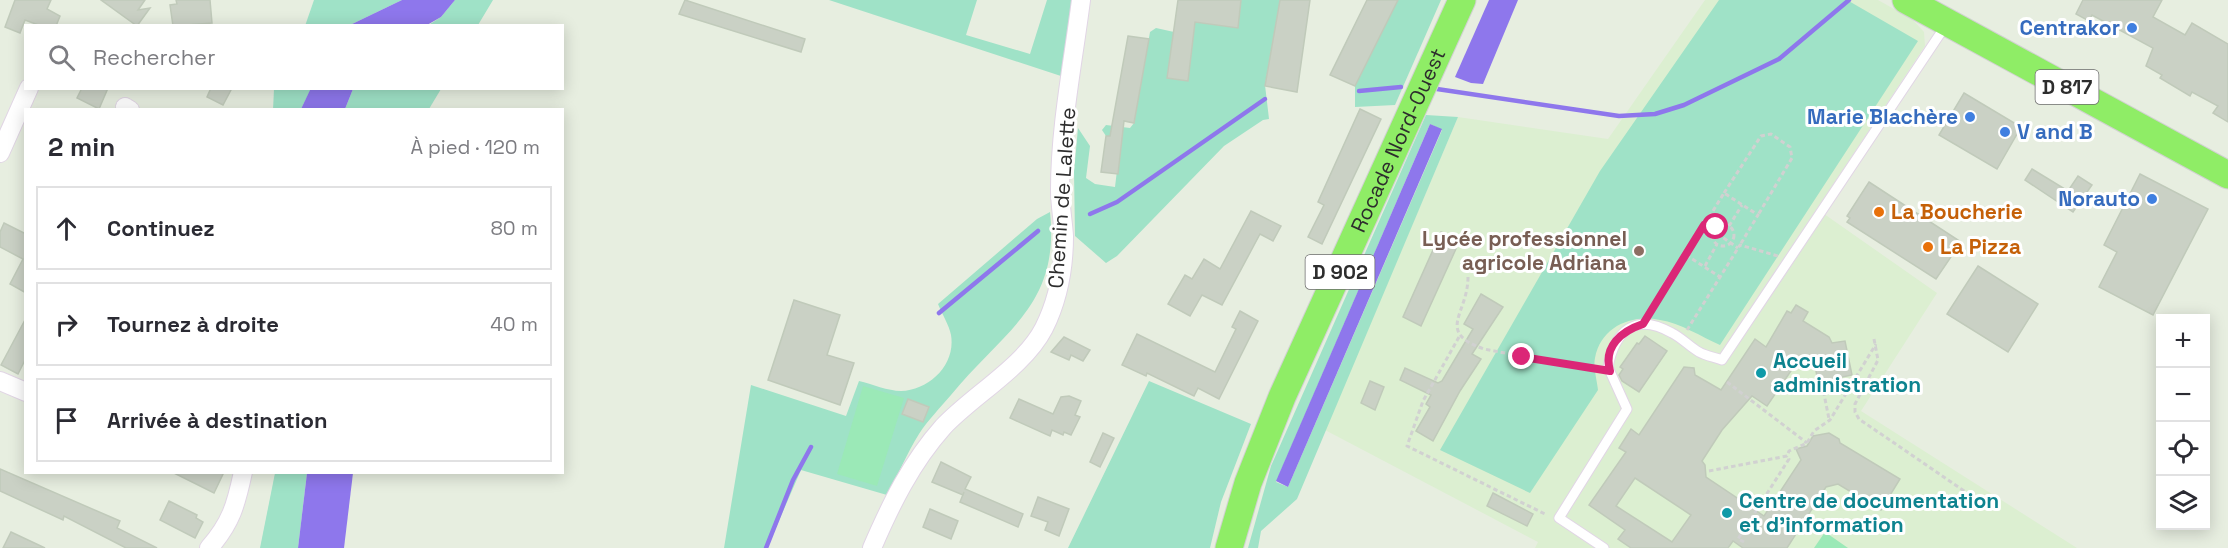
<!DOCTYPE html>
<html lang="fr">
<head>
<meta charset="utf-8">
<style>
	:root { --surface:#fff; --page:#f7f7f7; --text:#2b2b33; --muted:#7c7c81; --line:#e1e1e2 }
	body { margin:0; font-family:"Space Grotesk",sans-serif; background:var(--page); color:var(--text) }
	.controls { position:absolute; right:18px; bottom:18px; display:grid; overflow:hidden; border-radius:0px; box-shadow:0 3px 15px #0003 }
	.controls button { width:54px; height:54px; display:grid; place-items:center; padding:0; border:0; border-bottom:2px solid var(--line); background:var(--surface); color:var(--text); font:30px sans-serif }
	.stop { position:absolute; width:18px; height:18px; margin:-14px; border:4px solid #db2777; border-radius:50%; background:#fff }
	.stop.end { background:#db2777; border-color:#fff; box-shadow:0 2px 6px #0008 }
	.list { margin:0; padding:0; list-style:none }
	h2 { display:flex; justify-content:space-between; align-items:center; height:78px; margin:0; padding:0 24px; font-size:26px }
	h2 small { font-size:20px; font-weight:400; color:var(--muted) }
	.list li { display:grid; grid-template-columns:39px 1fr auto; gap:18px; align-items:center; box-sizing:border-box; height:84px; margin:0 12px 12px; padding:0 12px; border:2px solid var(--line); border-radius:0px }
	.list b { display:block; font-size:22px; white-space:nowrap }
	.list em { font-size:20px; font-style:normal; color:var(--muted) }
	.icon { flex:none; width:33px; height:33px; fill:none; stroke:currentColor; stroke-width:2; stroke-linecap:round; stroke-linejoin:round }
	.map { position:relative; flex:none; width:2228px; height:548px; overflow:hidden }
	.search { position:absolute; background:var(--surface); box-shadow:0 3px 15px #0003; left:24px; top:24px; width:540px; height:66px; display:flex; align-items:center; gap:15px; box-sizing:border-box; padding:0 21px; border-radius:0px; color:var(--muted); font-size:22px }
	.panel { position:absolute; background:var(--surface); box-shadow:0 3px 15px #0003; left:24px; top:108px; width:540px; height:366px; border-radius:0px }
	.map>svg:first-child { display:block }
	.education { fill:#dcefd1 }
	.green { fill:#9fe2c7; fill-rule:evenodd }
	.pitch { fill:#9be9b7 }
	.water { fill:#8e77ec }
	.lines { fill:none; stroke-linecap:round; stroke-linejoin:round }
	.stream { stroke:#8e77ec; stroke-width:4.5 }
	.building { fill:#cad1c5; stroke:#c0caba; stroke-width:1.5; fill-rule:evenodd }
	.lane-casing { stroke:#e1d5e5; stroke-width:11 }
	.street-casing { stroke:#e1d5e5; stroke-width:20 }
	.primary-casing { stroke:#d1d1d1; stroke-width:29 }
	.path { stroke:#d1d1d1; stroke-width:3; stroke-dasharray:4.5 3; stroke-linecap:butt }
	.lane { stroke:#fff; stroke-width:9 }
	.street { stroke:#fff; stroke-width:18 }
	.primary { stroke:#8fed66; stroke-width:27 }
	.route { stroke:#db2777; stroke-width:8 }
	.shop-dot { fill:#3f7fe0; stroke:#fff; stroke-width:2 }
	.food-dot { fill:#e8710a; stroke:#fff; stroke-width:2 }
	.education-dot { fill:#8d6e63; stroke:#fff; stroke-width:2 }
	.culture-dot { fill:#0f9aa8; stroke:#fff; stroke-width:2 }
	.labels { text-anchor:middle; stroke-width:6; stroke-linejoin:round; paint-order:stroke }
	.shield { fill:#fff; stroke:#6c6c6c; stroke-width:1.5 }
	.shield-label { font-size:20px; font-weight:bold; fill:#2d2d2d }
	.shop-label { font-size:21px; font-weight:bold; fill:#366cbe; stroke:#fff; text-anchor:end }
	.street-label { font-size:21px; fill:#2d2d2d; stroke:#fff }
	.food-label { font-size:21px; font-weight:bold; fill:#c56008; stroke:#fff; text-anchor:start }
	.education-label { font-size:21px; font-weight:bold; fill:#785e54; stroke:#fff; text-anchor:end }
	.culture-label { font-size:21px; font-weight:bold; fill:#0d838f; stroke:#fff; text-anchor:start }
</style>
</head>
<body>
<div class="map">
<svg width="2228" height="548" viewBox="0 0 2228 548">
	<rect width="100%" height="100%" fill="#e7eee0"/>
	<polygon class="education" points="1705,0 1878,0 1912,19 1924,32 1925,46 1817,209 1937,293 1861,411 2077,548 1535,548 1538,542 1325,430 1458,117 1608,139"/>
	<g class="green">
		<polygon points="314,0 402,0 350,25 305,26"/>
		<polygon points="455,0 493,0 478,25 427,26 441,17"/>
		<polygon points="829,0 977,0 966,35 1030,54 1047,0 1074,0 1064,77"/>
		<polygon points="1198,0 1280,0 1265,85 1269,119 1263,120 1224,146 1117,256 1106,263 1075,236 1074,172 1078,128 1090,146 1086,178 1095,184 1115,187 1121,137 1106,136 1102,130 1106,125 1130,128 1134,123 1150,32 1156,28 1174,32 1167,78 1187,81"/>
		<polygon points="1398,0 1441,0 1395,105 1355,107 1355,86"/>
		<path d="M1719,0H1847L1918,41L1720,345C1702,337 1680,323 1660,320C1631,314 1601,327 1595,358C1593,367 1597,380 1598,390L1530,493L1440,450L1600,171Z"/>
		<polygon points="274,89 311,89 301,109 273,110"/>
		<polygon points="353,89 354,88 441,89 429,109 345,109"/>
		<path d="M1426,115L1458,117L1297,499L1261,531L1258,548H1248L1271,466ZM1430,124L1442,130L1288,487L1276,482Z"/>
		<path d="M1050,212C1060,306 1004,330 951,395C940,408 928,420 919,434C907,453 898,475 887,495L801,470L767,548H724L751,385L846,416L859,381C872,384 888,391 901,391C929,390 956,365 951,335C949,325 942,314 938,304L1037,219Z"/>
		<polygon points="1149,381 1251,424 1221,502 1210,548 1068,548"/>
		<polygon points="275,473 307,473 298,548 260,548"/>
	</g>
	<g class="pitch">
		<polygon points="863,386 904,398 877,486 837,474"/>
		<polygon points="1825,532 1848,548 1814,548"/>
	</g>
	<g class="water">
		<polygon points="402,0 455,0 441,17 427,25 350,25"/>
		<polygon points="1489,0 1518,0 1483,84 1471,83 1455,77"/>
		<polygon points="311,88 353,88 353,89 345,109 301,109"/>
		<polygon points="1430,124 1442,129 1288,487 1276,481"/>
		<polygon points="307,473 353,473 344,548 298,548"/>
	</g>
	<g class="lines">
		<g class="stream">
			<polyline points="1437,89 1619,116 1655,114 1684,105 1779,59 1849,0"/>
			<polyline points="1359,91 1401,87"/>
			<polyline points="1090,214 1117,202 1265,99"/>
			<polyline points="939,313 1038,231"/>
			<polyline points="766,548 793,480 811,447"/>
		</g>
	</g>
	<g class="building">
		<polygon points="15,0 51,0 47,9 60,16 56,26 41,26 25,20 20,33 5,27"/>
		<polygon points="101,0 145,0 138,10 150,8 137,26"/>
		<polygon points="176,0 210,0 212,23 173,26 170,5 177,4"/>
		<polygon points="685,0 805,39 801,52 679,14"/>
		<polygon points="1178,0 1241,0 1238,28 1195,22 1188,81 1167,78"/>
		<polygon points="1280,0 1310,0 1297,92 1265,86"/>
		<polygon points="1367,0 1398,0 1355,86 1330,75"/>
		<polygon points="2083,0 2162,0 2153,17 2185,35 2192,23 2228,44 2228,122 2213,113 2218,106 2192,92 2190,96 2160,78 2162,75 2146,66 2153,48 2092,15 2089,21 2076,14"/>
		<polygon points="1128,36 1149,39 1134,123 1124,121 1118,174 1101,172 1106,136 1110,136"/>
		<polygon points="82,88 108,88 99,109 77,98"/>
		<polygon points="211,88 232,88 223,105 207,97"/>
		<polygon points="1964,93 2021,127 1997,169 1939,135"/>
		<polygon points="1360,109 1381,119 1322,244 1308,237 1324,205 1318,202"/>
		<polygon points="2032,169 2068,191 2078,176 2092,185 2073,212 2025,180"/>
		<polygon points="2140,174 2208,209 2153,315 2099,287 2117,252 2104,245"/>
		<polygon points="1869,182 1961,242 1936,279 1847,222 1850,218 1847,216"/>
		<polygon points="1251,211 1281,226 1273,241 1260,234 1222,305 1202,295 1190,316 1168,304 1185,275 1192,279 1204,259 1220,269"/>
		<polygon points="4,223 26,234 26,293 10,284 23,259 0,247 0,232"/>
		<polygon points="1441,232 1460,240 1421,326 1403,317"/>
		<polygon points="1978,266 2038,304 2008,352 1947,314"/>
		<polygon points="1481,294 1503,307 1472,354 1481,359 1460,391 1433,441 1416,431 1430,407 1426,404 1431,395 1400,380 1405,368 1438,383 1442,381 1473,329 1464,324"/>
		<polygon points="794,300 840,315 827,355 854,363 840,405 768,380"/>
		<path d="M1796,305L1808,312L1803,321L1829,337L1832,343L1845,341L1852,375L1818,382L1816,371L1799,359L1767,406L1752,396L1722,430L1702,461L1705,465L1706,477L1764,516L1801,460L1796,449L1807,446L1813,436L1829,433L1839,439L1840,443L1900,479L1881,510L1838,484L1826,487L1787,548H1743L1733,541L1728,548H1631L1618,539L1625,530L1589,505L1626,452L1619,448L1631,429L1639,435L1684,367L1694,368L1695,375L1721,390L1755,339L1766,347L1787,311L1791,313ZM1635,478L1691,515L1672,542L1616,506Z"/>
		<polygon points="1240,311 1258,321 1219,399 1198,388 1194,396 1147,373 1146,376 1122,365 1137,334 1215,372 1236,329 1232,327"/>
		<polygon points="26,318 26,358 18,374 1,365"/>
		<polygon points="1645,336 1667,351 1639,392 1622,381 1619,375 1623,369 1620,367 1637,343 1639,344"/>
		<polygon points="1064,337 1090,350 1083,361 1071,355 1069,360 1051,352"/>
		<polygon points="1370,381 1384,387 1375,410 1361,403"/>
		<polygon points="1069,396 1081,401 1075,415 1080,417 1071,435 1064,432 1063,435 1052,430 1050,436 1010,418 1019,399 1053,414 1061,397"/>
		<polygon points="908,399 929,407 923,422 902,414"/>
		<polygon points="1103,433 1114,438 1100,467 1090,462"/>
		<polygon points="941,462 971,477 965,489 1023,514 1018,527 960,502 964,492 963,495 932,482"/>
		<polygon points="0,469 120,521 117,528 157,548 126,548 64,516 63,520 0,491"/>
		<polygon points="172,472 224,472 214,493"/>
		<polygon points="1493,493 1533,514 1527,526 1487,506"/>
		<polygon points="1038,497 1069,509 1059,536 1045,530 1048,522 1031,516"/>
		<polygon points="169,501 197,515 196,518 203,522 195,538 160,520"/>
		<polygon points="930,509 958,521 951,539 923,527"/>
		<polygon points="11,532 45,548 3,548"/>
	</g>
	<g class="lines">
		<g class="lane-casing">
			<path id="lane" d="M1604,548L1559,518L1627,409L1608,367C1615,331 1635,312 1672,333C1682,338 1690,347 1699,352C1706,356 1714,357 1722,360L1946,25"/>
		</g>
		<g class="street-casing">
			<g id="street">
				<polyline points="125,107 130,110"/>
				<polyline points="0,153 29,88"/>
				<polyline points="0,381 26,392"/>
				<path d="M209,548C231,523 236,505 243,472"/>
				<path d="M872,548C891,504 911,463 943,427C973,395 1024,367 1044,328C1058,300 1064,268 1064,236C1063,221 1060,205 1060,190C1060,127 1073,63 1081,0"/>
			</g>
		</g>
		<g class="primary-casing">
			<g id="primary">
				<polyline points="1906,0 2228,175"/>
				<path id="s1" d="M1229,548L1248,483L1282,397L1462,0"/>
			</g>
		</g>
		<g class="path">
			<polyline points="1724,193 1761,136 1771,134 1790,147 1792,158 1758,215"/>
			<circle cx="1723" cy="235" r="11"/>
			<polyline points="1705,225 1738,248"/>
			<polyline points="1729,226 1742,205"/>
			<polyline points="1686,255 1720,277"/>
			<polyline points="1705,266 1717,244"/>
			<path d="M1468,277C1468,314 1435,332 1484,349L1599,371"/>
			<polyline points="1650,313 1724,193 1758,215 1740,245"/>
			<polyline points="1687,330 1740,245 1778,256"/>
			<polyline points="1459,337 1423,401 1407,446 1547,515"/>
			<polyline points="1874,339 1878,360 1855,404 1855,412 1859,419 1976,499"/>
			<polyline points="1727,382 1807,443"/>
			<polyline points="1822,384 1829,419"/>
			<polyline points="1709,471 1787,456 1789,451 1807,443 1814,431 1830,420 1876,344"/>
			<polyline points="1744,542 1738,539 1789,459 1787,456"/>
		</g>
		<use href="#lane" class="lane"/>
		<use href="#street" class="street"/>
		<use href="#primary" class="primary"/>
	</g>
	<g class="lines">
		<path class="route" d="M1522,357L1610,371C1603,346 1622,331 1643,324L1704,225L1713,231L1716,227"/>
	</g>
	<g class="shop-dot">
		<circle cx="2132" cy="28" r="6"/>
		<circle cx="1970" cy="117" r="6"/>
		<circle cx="2005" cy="132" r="6"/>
		<circle cx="2152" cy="199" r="6"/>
	</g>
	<g class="food-dot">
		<circle cx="1879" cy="212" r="6"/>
		<circle cx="1928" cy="247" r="6"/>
	</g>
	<circle class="education-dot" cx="1639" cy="251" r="6"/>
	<g class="culture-dot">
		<circle cx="1761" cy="373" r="6"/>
		<circle cx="1727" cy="513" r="6"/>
	</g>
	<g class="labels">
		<g class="shield">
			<rect x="2035.5" y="70" width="63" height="34" rx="4.5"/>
			<rect x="1305.5" y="255" width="69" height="34" rx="4.5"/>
		</g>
		<g class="shield-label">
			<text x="2067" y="94">D 817</text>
			<text x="1340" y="279">D 902</text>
		</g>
		<g class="shop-label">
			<text x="2120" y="35">Centrakor</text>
			<text x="1958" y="124">Marie Blachère</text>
			<text x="2017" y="139" text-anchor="start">V and B</text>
			<text x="2140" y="206">Norauto</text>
		</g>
		<g class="street-label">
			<text dy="7" stroke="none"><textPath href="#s1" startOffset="442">Rocade Nord-Ouest</textPath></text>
			<text transform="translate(1062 198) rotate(-86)" y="7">Chemin de Lalette</text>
		</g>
		<g class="food-label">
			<text x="1891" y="219">La Boucherie</text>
			<text x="1940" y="254">La Pizza</text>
		</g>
		<g class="education-label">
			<text x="1627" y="246">Lycée professionnel<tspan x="1627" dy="24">agricole Adriana</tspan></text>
		</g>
		<g class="culture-label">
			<text x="1773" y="368">Accueil<tspan x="1773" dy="24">administration</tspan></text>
			<text x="1739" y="508">Centre de documentation<tspan x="1739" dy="24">et d’information</tspan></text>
		</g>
	</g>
</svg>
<div class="controls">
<button>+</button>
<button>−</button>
<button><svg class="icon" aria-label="locate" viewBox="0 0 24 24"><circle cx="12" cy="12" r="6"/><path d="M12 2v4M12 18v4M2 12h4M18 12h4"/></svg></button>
<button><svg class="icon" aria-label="layers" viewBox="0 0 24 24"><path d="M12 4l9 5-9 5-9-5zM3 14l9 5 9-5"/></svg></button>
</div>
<div class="stop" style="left:1716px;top:227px"></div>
<div class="stop end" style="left:1522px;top:357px"></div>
<div class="search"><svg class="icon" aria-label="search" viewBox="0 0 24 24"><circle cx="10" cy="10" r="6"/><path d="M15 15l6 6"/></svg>Rechercher</div>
<section class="panel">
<h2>2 min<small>À pied · 120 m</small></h2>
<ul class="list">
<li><svg class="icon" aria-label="ahead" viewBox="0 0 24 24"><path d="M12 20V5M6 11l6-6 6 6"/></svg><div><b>Continuez</b></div><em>80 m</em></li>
<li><svg class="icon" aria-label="right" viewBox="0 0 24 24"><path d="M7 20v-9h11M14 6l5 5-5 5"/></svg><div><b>Tournez à droite</b></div><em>40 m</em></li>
<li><svg class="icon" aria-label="arrive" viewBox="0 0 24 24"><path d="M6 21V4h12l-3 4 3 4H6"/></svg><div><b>Arrivée à destination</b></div></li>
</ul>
</section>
</div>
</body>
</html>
